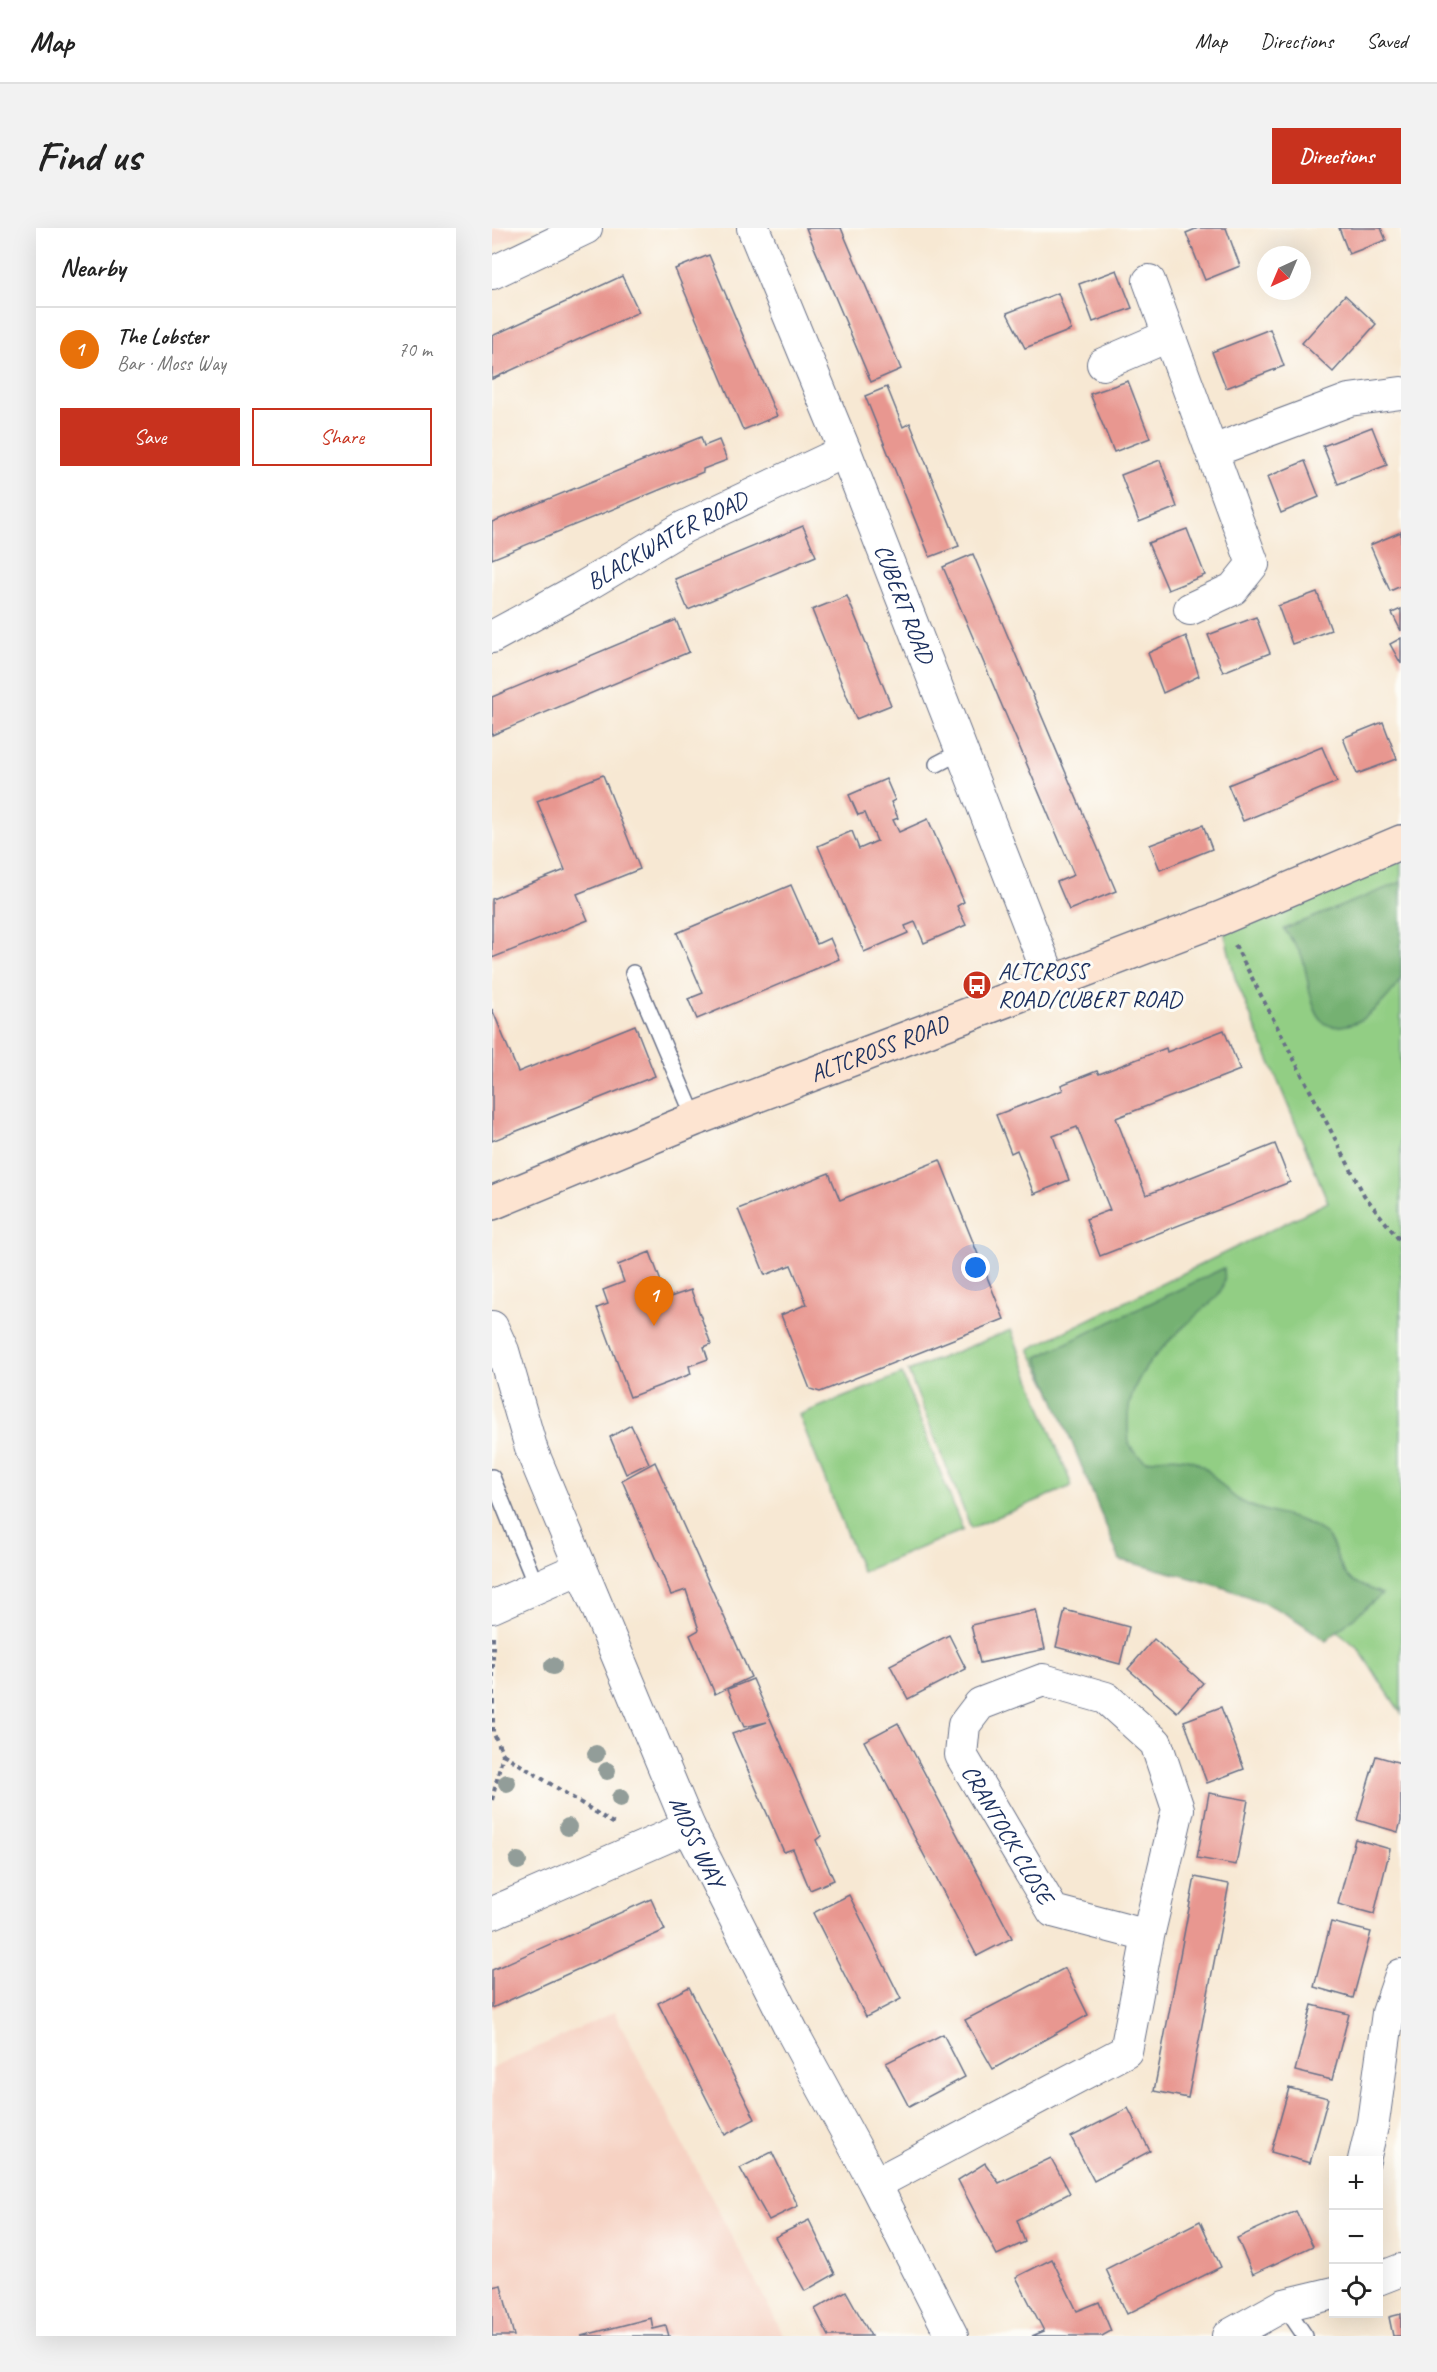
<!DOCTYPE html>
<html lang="en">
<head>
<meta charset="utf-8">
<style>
	:root { --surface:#fff; --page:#f2f2f2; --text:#222; --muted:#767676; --line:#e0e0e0; --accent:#c8321e }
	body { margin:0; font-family:Caveat,sans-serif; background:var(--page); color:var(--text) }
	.controls { position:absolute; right:18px; bottom:18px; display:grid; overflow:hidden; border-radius:0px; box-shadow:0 6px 24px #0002 }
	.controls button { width:54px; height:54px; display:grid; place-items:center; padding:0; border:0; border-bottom:2px solid var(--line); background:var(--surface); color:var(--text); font:30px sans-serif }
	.compass { position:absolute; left:765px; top:18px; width:54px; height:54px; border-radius:50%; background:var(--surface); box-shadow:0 6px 24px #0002; rotate:224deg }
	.you { position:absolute; left:484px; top:1040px; width:21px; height:21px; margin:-15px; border:4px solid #fff; border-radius:50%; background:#1a73e8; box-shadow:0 0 0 9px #1a73e833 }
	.badge { display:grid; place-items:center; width:39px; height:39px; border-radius:50%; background:var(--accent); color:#fff; font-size:20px; font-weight:700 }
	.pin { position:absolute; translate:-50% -50px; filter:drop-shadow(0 2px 3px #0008) }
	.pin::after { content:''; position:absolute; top:32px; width:21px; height:18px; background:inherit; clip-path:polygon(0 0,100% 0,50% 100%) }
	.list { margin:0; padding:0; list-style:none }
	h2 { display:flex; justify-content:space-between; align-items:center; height:78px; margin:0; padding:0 24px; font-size:26px }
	h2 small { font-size:20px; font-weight:400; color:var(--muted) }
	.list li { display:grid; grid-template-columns:39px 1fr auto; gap:18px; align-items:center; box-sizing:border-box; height:84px; padding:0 24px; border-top:2px solid var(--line) }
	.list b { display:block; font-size:22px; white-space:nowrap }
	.list p { margin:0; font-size:20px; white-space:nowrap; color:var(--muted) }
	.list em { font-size:20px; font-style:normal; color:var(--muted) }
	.actions { display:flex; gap:12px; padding:18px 24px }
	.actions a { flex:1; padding:14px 0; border:2px solid var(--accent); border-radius:0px; text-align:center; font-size:21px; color:var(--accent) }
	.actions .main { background:var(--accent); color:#fff }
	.icon { flex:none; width:33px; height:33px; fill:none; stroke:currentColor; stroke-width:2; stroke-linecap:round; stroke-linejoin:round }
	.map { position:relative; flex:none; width:909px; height:2108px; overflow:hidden; border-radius:0px }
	header { display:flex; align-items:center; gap:36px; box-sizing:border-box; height:84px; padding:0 30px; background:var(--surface); border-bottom:2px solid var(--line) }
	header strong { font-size:28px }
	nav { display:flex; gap:33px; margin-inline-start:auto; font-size:21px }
	.intro { display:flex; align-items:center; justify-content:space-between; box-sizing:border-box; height:144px; padding:0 36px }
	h1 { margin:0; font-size:42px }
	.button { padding:15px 27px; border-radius:0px; background:var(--accent); color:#fff; font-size:21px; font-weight:700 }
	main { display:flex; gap:36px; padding:0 36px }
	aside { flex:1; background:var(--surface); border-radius:0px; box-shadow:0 6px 24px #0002 }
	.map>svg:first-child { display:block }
	.built { fill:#f6d2c3 }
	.green { fill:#92ce84; stroke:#567e71; stroke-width:1.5 }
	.forest { fill:#75b172; stroke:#487068; stroke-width:1.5 }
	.building { fill:#e89790 }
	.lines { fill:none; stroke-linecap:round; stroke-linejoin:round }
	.lane-casing { stroke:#687087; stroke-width:18 }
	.street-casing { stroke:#687087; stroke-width:34 }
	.secondary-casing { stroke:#687087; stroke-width:36 }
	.path { stroke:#687087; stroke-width:4; stroke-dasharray:4.5 4.5; stroke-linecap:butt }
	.lane { stroke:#fff; stroke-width:15 }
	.street { stroke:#fff; stroke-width:32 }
	.secondary { stroke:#fde4d1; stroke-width:33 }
	.tree { fill:#929d99 }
	.labels { text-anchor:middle; stroke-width:6; stroke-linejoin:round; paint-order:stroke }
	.street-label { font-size:24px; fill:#1b2f5e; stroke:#fdfcf7 }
	.poi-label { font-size:24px; fill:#1b2f5e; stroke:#fdfcf7; text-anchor:start }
</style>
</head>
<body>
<header>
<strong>Map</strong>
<nav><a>Map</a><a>Directions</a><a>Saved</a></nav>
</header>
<div class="intro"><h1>Find us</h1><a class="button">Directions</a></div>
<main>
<aside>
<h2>Nearby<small></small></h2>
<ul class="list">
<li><span class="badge" style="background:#e8710a">1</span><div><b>The Lobster</b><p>Bar · Moss Way</p></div><em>70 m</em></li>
</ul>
<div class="actions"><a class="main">Save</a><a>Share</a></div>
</aside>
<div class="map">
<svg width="909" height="2108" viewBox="0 0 909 2108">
	<rect width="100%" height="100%" fill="#fdfcf7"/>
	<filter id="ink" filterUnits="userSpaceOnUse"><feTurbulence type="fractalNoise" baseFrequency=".0167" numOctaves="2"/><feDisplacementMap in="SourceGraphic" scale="12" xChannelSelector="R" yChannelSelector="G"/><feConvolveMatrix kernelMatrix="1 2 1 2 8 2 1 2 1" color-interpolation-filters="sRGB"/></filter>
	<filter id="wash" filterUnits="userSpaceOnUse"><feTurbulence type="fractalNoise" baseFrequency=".008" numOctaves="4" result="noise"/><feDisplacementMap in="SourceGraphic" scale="24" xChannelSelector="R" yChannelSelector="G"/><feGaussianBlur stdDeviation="1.35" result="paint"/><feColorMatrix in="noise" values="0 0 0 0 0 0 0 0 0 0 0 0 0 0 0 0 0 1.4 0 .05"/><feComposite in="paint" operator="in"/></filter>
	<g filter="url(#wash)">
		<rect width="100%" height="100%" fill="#f7e8d3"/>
		<g class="built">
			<polygon points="0,0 44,0 0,20"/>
			<polygon points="122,1784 292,2108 0,2108 0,1840"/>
		</g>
		<g class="green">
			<polygon points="909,614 909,1485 866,1420 747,1328 610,1262 537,1121 836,974 743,750 729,690"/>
			<polygon points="519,1102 580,1258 479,1300 416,1143"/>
			<polygon points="410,1146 471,1302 370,1344 307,1187"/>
		</g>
		<g class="forest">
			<path d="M909,654V750C900,767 883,783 867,793C861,796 855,797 849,798C816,805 818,749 810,729C806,719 798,710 792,701Z"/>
			<path d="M732,1040C732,1044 733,1050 732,1054C730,1066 719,1075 710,1082C677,1113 635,1145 636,1194C636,1216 635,1221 654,1233C669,1230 684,1227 699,1232C720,1239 729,1262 748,1273C774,1288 811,1286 833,1306C845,1316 845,1340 857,1350C865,1357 880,1361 890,1366L834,1413C822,1405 811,1395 799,1389C750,1360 684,1346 628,1332L545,1129Z"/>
		</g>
		<g id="blocks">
			<g class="building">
				<polygon points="314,0 349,0 409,141 379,154"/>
				<polygon points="706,0 734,0 748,38 713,52 694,5"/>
				<polygon points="847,0 889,0 894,12 857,26"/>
				<polygon points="217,27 285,188 251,202 183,41"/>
				<polygon points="625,42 640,80 601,94 587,56"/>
				<polygon points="130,48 147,84 0,151 0,108"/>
				<polygon points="566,65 579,102 533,120 515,85"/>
				<polygon points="853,67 884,96 841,144 810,115"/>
				<polygon points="778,101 792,138 734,160 720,124"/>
				<polygon points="636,153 658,210 622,224 598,166"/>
				<polygon points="395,159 411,199 418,195 467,318 438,329 373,168"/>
				<polygon points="880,199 895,237 846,256 831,218"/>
				<polygon points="209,209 212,218 227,212 235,232 211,241 211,244 0,331 0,294"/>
				<polygon points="668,232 685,279 647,294 629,247"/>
				<polygon points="813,233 827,269 789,285 775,249"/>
				<polygon points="311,298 324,328 196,382 183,351"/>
				<polygon points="695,301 713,347 676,362 656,315"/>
				<polygon points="909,304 909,358 898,363 878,317"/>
				<polygon points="481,326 624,663 577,682 565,654 582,647 451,339"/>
				<polygon points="825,364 839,402 800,416 786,378"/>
				<polygon points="355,368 399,477 364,491 320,382"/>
				<polygon points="909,381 909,403 900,385"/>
				<polygon points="764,389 778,425 731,444 716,407"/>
				<polygon points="184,392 197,424 0,507 0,469"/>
				<polygon points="694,408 707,448 671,465 656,425"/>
				<polygon points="909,410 909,436 898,416"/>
				<polygon points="891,494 905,531 865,546 851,510"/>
				<polygon points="830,519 845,554 751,593 736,557"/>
				<polygon points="111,547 148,641 85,666 96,692 0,730 0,671 73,642 45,573"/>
				<polygon points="394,551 403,572 399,574 406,590 401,592 407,604 436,591 472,674 465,678 474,697 432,715 423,694 413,698 416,705 372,724 326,618 360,603 367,621 385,613 373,585 366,587 357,567"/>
				<polygon points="711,597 720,621 668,642 658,617"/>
				<polygon points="299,657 325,716 338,710 347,731 205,791 196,771 211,765 185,705"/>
				<polygon points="0,781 26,844 143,797 163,848 0,913"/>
				<polygon points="732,802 748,842 624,890 654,967 783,916 798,954 608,1028 594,991 618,982 585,899 561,908 577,952 542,966 525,922 519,925 504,887 571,862 569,857 605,843 607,846 674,820 675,824"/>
				<polygon points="448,932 512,1091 328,1164 318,1161 289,1087 315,1076 299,1037 273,1047 246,981 337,945 348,972"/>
				<polygon points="158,1024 175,1070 199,1062 219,1116 212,1119 216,1131 197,1138 199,1146 138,1169 105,1080 116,1076 111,1062 132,1054 126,1037"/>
				<polygon points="139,1197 157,1235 134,1246 118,1209"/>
				<polygon points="163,1234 259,1449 223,1466 198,1407 207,1402 194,1362 179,1367 130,1252"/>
				<polygon points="544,1382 553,1421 488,1435 479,1397"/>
				<polygon points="573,1382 637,1399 628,1436 564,1419"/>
				<polygon points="457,1407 474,1441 416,1471 398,1437"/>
				<polygon points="662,1411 711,1455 685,1484 636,1441"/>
				<polygon points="261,1451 329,1608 324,1612 342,1652 318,1662 301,1621 292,1624 240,1506 275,1494 252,1499 236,1461"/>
				<polygon points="729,1479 752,1541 715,1555 692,1493"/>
				<polygon points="406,1495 520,1710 485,1728 372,1513"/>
				<polygon points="884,1528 909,1535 909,1593 906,1604 865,1592"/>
				<polygon points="717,1565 756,1572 744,1637 705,1630"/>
				<polygon points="863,1611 898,1621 882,1686 846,1676"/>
				<polygon points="703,1649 737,1656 696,1870 662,1863"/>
				<polygon points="357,1667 409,1771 374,1789 321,1685"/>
				<polygon points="159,1671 173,1702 0,1780 0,1742"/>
				<polygon points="839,1694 879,1704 861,1770 822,1759"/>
				<polygon points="573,1740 596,1787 501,1841 473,1792"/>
				<polygon points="197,1759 263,1891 233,1907 166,1775"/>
				<polygon points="820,1777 857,1786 840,1852 803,1843"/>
				<polygon points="451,1806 473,1849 417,1879 394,1835"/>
				<polygon points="797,1860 836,1870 818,1935 779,1924"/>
				<polygon points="636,1880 658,1923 602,1953 579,1909"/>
				<polygon points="280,1924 306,1978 277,1992 248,1940"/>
				<polygon points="559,1930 578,1965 525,1992 533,2014 505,2027 466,1952 493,1935 507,1955"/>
				<polygon points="804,1983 821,2018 761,2046 745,2010"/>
				<polygon points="317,1992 343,2046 313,2063 283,2009"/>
				<polygon points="708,1993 729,2039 635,2086 614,2041"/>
				<polygon points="560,2031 585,2083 607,2074 619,2103 610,2108 540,2108 552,2103 524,2049"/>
				<polygon points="9,2057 22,2108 0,2108 0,2059"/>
				<polygon points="354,2063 379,2108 337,2108 323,2081"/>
				<polygon points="909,2086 909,2108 901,2108 897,2089"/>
				<polygon points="159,2090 161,2101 174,2098 177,2108 89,2108"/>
			</g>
		</g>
	</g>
	<g filter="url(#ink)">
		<use href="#blocks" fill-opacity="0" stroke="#687087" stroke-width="1.5"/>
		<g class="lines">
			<g class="lane-casing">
				<g id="lane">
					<polyline points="445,536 470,523"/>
					<polyline points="141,745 203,891"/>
					<polyline points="0,1249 45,1360"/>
					<polyline points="792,2077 813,2108"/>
				</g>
			</g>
			<g class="street-casing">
				<g id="street">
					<path id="s1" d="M261,0L353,223L559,753"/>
					<polyline points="0,45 94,0"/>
					<polyline points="657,53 761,336 741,361 698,381"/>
					<polyline points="611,136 676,108"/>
					<polyline points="721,223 857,172 909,165"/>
					<path id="s2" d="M0,409L88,361L192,299L353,223"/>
					<path id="s3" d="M0,1099L11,1123L40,1223L197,1599L302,1807L383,1956L460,2108"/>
					<polyline points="0,1379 88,1340"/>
					<polyline points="0,1685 197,1599"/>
					<polyline points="872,1932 881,1894 896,1785 909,1747"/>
					<path id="s4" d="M383,1956L634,1823L656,1708L686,1581L664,1515L614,1470L551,1452L488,1476L472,1497L469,1527L561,1683L656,1708"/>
					<polyline points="886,2051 909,2042"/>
					<polyline points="736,2108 792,2077 842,2065"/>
				</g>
			</g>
			<g class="secondary-casing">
				<g id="secondary">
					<path id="s5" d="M0,975L203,891L729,690L909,614"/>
				</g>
			</g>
			<g class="path">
				<polyline points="743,717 872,967 909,1014"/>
				<polyline points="11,1526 124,1597"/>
				<polyline points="0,1572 11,1526 1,1504 1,1409"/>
			</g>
			<use href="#lane" class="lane"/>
			<use href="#street" class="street"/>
			<use href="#secondary" class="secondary"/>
		</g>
		<g class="tree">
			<circle cx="61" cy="1438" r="9"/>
			<circle cx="104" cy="1526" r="9"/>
			<circle cx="115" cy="1543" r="9"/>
			<circle cx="15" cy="1555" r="9"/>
			<circle cx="128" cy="1570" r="9"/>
			<circle cx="76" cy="1599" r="9"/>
			<circle cx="26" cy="1633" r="9"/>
		</g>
	</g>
	<defs>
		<g id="bus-disc" transform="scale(1.5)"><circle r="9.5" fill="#c8321e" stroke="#fdfcf7"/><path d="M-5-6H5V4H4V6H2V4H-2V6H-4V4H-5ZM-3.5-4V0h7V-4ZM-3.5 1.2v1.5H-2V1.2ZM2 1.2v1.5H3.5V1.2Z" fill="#fff"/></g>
	</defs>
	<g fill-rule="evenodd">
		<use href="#bus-disc" x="485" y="757"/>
	</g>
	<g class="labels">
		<g class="street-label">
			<text dy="8" stroke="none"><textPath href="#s2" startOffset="200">BLACKWATER ROAD</textPath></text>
			<text dy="8" stroke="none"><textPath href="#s1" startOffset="405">CUBERT ROAD</textPath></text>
			<text dy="8" stroke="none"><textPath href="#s5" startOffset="417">ALTCROSS ROAD</textPath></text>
			<text dy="8" stroke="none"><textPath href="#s4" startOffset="950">CRANTOCK CLOSE</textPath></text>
			<text dy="8" stroke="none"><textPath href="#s3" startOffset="555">MOSS WAY</textPath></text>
		</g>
		<g class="poi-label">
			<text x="506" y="751">ALTCROSS<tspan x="506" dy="28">ROAD/CUBERT ROAD</tspan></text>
		</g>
	</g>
</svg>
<div class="controls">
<button>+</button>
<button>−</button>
<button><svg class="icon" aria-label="locate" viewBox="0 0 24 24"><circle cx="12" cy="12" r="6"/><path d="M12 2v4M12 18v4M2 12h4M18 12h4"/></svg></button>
</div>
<svg class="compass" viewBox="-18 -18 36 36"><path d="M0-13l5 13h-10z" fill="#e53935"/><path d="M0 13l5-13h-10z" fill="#767676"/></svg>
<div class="you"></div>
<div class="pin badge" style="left:162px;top:1098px;background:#e8710a">1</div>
</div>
</main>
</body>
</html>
